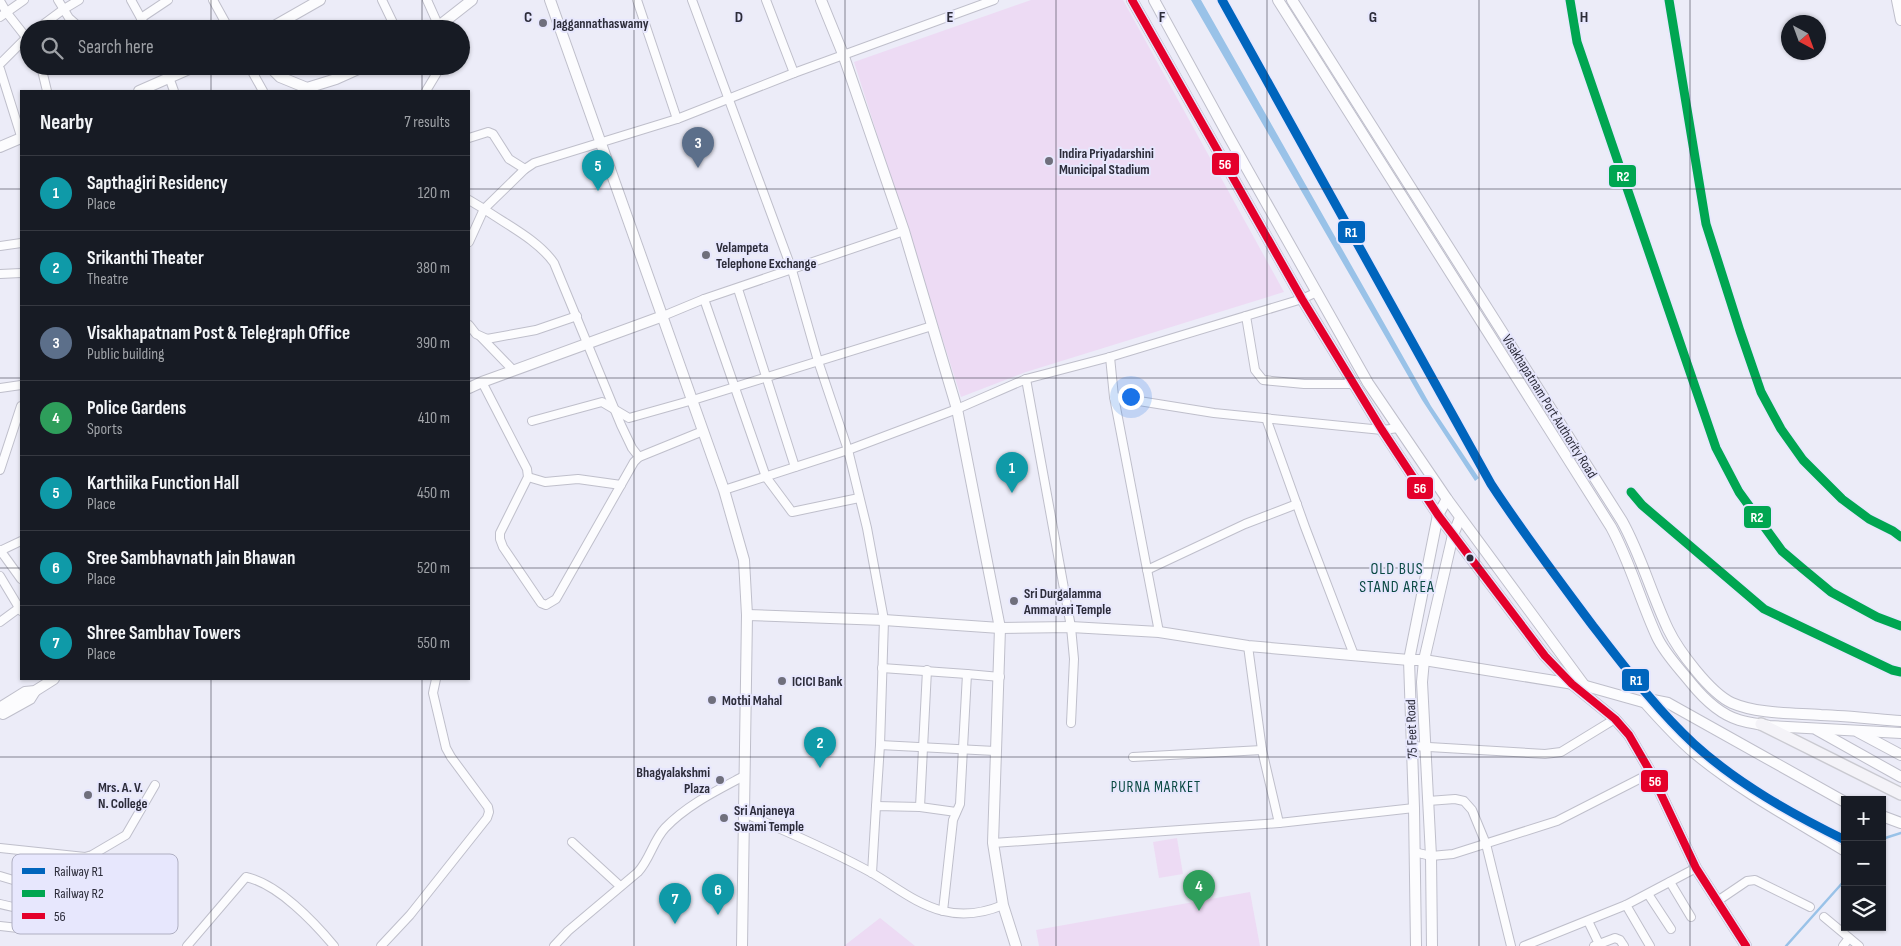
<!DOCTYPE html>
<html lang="en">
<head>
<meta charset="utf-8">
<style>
	:root { --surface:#171b24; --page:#242831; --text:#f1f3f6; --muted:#9ea1a6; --line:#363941; --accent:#b45309 }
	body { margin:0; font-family:"Sofia Sans Condensed",sans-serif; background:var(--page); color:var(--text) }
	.controls { position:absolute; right:15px; bottom:15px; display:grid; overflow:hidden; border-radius:0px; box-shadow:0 1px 4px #0004 }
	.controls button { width:45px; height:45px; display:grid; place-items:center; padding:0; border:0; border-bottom:1px solid var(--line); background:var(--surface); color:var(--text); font:25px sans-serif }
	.compass { position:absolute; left:1781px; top:15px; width:45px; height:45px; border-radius:50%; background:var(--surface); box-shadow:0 1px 4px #0004; rotate:139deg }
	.you { position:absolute; left:1130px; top:396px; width:18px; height:18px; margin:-12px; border:4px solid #fff; border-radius:50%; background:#1a73e8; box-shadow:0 0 0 8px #1a73e833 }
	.badge { display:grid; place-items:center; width:32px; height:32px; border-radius:50%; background:var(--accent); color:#fff; font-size:16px; font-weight:700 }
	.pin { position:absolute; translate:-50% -41px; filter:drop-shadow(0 1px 2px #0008) }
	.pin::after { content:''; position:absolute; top:26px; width:18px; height:15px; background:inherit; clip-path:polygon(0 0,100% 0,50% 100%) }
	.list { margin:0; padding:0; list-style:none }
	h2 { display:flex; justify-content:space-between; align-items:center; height:65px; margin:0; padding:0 20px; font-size:21px }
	h2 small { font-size:16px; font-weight:400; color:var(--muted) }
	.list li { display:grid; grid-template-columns:32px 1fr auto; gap:15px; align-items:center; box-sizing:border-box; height:75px; padding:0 20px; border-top:1px solid var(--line) }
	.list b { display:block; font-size:19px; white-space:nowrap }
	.list p { margin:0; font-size:16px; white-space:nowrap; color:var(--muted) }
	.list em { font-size:16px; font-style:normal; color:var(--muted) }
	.icon { flex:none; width:28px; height:28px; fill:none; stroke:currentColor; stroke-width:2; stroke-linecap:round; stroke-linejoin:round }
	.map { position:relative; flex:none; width:1901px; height:946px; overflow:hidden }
	.search { position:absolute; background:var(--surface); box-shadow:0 1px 4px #0004; left:20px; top:20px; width:450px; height:55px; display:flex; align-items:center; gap:12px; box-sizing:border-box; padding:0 18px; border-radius:28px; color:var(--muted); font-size:19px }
	.panel { position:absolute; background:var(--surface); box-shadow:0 1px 4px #0004; left:20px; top:90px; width:450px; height:590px; border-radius:0px }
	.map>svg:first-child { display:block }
	.green { fill:#eddbf4 }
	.water { fill:#99c2e8 }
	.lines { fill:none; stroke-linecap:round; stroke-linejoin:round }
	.stream { stroke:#99c2e8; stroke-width:2.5 }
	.street-casing { stroke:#bfbfcb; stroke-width:10 }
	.secondary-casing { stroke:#bfbfcb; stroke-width:12 }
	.primary-casing { stroke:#cacad1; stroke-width:14 }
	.street { stroke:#fcfcfe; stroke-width:8 }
	.secondary { stroke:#fcfcfe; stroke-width:10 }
	.primary { stroke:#f4f3f8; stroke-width:11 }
	.bus-1-casing { stroke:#e7e7fd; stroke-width:11 }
	.bus-1 { stroke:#e4002b; stroke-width:8 }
	.rail-1-casing { stroke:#e7e7fd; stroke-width:12 }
	.rail-2-casing { stroke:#e7e7fd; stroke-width:12 }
	.rail-1 { stroke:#0065bd; stroke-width:9 }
	.rail-2 { stroke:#00a651; stroke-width:9 }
	.grid { fill:none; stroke:#2c2c3a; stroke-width:1; stroke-opacity:0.55 }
	.poi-dot { fill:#6f6f7c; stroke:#e7e7fd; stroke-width:2 }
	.bus-dot { fill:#2c2c3a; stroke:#e7e7fd; stroke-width:2 }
	.labels { text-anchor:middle; stroke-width:4; stroke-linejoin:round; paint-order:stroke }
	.poi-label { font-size:14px; font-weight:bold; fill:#2c2c3a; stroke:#e7e7fd; text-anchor:start }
	.street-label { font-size:14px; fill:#2c2c3a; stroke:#e7e7fd }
	.neighbourhood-label { font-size:15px; letter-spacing:1px; fill:#0a4943; stroke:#e7e7fd }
	.quarter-label { font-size:16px; letter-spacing:1px; fill:#0a4943; stroke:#e7e7fd }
	.key { fill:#e7e7fd; stroke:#afafc2; stroke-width:1 }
	.key-label { font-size:14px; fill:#2c2c3a }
	.grid-label { font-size:16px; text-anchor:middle; font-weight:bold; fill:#2c2c3a; stroke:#e7e7fd; stroke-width:4; stroke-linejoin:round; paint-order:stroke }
	.line-badge { stroke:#e7e7fd; stroke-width:2 }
	.badge-label { font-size:14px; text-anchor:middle; font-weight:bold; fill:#fff }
</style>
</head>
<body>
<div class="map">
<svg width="1901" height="946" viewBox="0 0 1901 946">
	<rect width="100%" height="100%" fill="#ececf8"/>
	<g class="green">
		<polygon points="1031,0 1123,0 1284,292 1026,372 961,397 854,62"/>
		<polygon points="1177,838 1183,874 1159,878 1153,842"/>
		<polygon points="1250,892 1260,946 1039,946 1036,930"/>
		<polygon points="880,918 915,946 844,946"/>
	</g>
	<polygon class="water" points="1191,0 1201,0 1431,406 1479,478 1475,481 1422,400"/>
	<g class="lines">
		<g class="stream">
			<polyline points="1882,839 1901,833"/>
			<polyline points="1786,946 1845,880"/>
		</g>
		<g class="street-casing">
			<g id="street">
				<polyline points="58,0 69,18 78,26"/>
				<polyline points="131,0 147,29"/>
				<polyline points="213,0 229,29"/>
				<polyline points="382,0 396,29"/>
				<polyline points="427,0 440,29"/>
				<polyline points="637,0 677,119"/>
				<polyline points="692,0 792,270 818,361 848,450 867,528 884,620 880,745 876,806"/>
				<polyline points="766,0 794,73"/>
				<polyline points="0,1 7,13 29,41"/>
				<polyline points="0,17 24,0"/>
				<polyline points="141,18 168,0"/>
				<polyline points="37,29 64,9 79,0"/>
				<polyline points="0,64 29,35"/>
				<polyline points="41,66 47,91"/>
				<polyline points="165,66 174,91"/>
				<polyline points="249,66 263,91"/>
				<polyline points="0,69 21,136"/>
				<polyline points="426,91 441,66"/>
				<polyline points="469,138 488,132 493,134 509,159 525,169"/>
				<polyline points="469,200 484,209 525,169 534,163 677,119 794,73 994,0"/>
				<path d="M469,242L484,209C507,225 538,240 554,263L621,425L632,448L639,457"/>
				<polyline points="0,246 21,243"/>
				<polyline points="0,274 21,273"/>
				<polyline points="738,289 795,467"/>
				<polyline points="704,299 766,477 792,512 859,498"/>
				<polyline points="663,316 704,299 904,231"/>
				<polyline points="1246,316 1255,370 1263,380 1304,384 1354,384"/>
				<polyline points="469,325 476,334 487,339 536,330 577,316"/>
				<polyline points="481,337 513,370"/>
				<polyline points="1110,357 1114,397 1159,632"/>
				<polyline points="1026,379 1071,627 1074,659 1071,723"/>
				<polyline points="482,382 527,469 528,477 500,533 500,539 503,547 541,603 546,605 556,599 634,462 639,457 703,431"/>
				<polyline points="0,388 21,385"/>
				<polyline points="1114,397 1214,413 1382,430 1399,428"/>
				<polyline points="1266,418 1305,527 1354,655"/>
				<polyline points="532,421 602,402 629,418 693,400 932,326"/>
				<polyline points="0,470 21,406"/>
				<polyline points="528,477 545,482 578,479 621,485"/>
				<polyline points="724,490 848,450 957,409 1026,379 1110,357 1302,299 1317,292"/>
				<polyline points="0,550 21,579"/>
				<polyline points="0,551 21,541"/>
				<polyline points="1147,570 1245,524 1297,504"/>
				<polyline points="0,576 21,611"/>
				<polyline points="0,622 19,608"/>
				<polyline points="1248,646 1262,750 1279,823"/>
				<polyline points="882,668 967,674"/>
				<path d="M1643,702C1659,720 1675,738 1694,754C1740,792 1794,821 1845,852"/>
				<polyline points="880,745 995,751"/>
				<polyline points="1412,746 1545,754 1561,752 1615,719"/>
				<polyline points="1133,757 1262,750"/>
				<polyline points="1428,801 1455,799 1464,801 1472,810 1486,844 1511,946"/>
				<polyline points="920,807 927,670"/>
				<path d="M744,813C787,832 831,850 872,873C896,887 916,904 943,911C963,916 984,913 1003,905"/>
				<polyline points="572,842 620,886"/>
				<polyline points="993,843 1279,823 1414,808"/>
				<polyline points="0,848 85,857 92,855 126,835 155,785"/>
				<polyline points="1414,852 1431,856 1453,854 1557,821 1651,773"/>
				<polyline points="872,873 876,806 920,807 956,812"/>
				<polyline points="0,876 30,885"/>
				<polyline points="1670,882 1691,917"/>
				<polyline points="1648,894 1671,929"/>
				<polyline points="1716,902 1747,881 1755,880 1810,907"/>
				<polyline points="0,904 26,910"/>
				<polyline points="1626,905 1650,946"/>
				<polyline points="943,911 953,820 960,804 967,674 1000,677"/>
				<polyline points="1824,917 1859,946"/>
				<polyline points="1588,921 1600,946"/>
				<polyline points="0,926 18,928"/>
				<path d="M187,946L246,877C278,884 314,922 334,946"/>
				<polyline points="381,946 410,915 487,818 489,812 488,807 451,757 446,748 433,693 436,679"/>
				<path d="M554,946L568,931L638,872C650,859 653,841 665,828C687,805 716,791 744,776"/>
				<polyline points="1524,946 1626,905 1696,868"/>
				<polyline points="1594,946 1615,938 1620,940 1624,946"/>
				<polyline points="1843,946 1849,938"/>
			</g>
		</g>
		<g class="secondary-casing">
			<g id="secondary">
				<polyline points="550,0 724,490 744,560 747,615 742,946"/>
				<polyline points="821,0 843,54 904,231 957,409 1000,628 993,843 1003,905 1016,946"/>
				<polyline points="1132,0 1302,299 1382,430 1438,515 1545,656 1572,684 1615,719 1629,735 1651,773 1696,868 1746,946"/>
				<polyline points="1154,0 1229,137 1368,383 1447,499 1587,689"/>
				<path d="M1278,0L1611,527C1630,562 1640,600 1657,637C1665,654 1679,668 1691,683C1704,699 1719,714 1739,720C1749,723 1759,724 1769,726L1901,733"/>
				<path d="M1292,0L1622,521C1641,555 1651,593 1668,629C1678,650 1710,693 1732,703C1757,714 1794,713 1821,715C1848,716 1875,719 1901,721"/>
				<polyline points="1897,0 1901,20"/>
				<polyline points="269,29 320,0"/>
				<polyline points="435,29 472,0"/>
				<polyline points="269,66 280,77 307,88 336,79 365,66"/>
				<polyline points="139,91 196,66"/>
				<polyline points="0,147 21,138"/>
				<polyline points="469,388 482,382 663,316"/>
				<polyline points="747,615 884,620 1000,628 1071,627 1159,632 1248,646 1409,660 1424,660 1586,686 1643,702 1653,700 1668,703 1845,802"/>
				<polyline points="1,707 25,692 35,691 54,679"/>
				<polyline points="3,714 30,699 35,691"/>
				<polyline points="1817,730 1901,777"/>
				<polyline points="1858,732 1901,755"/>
				<polyline points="1882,816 1901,823"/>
				<polyline points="1416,946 1414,808 1409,660 1438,515 1447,499"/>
				<polyline points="1432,946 1431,856 1422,682 1424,660 1453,535 1460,518"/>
			</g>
		</g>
		<g class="primary-casing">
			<polyline id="primary" points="1761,724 1901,794"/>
		</g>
		<use href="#street" class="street"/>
		<use href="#secondary" class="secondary"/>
		<use href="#primary" class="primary"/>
		<g class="bus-1-casing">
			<polyline id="bus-1" points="1132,0 1302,299 1382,430 1438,515 1545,656 1572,684 1615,719 1629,735 1651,773 1696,868 1746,946"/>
		</g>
		<use href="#bus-1" class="bus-1"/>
		<g class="rail-1-casing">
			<path id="rail-1" d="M1222,0L1491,484C1523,533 1558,579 1593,626C1625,667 1656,709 1694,744C1738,784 1792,814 1845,840"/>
		</g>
		<g class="rail-2-casing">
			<g id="rail-2">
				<polyline points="1570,0 1577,42 1716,448 1739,492 1782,551 1802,568 1831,592 1877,617 1901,626"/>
				<polyline points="1669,0 1706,224 1740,331 1761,392 1781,429 1803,460 1842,499 1869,519 1893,531 1901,537"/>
				<polyline points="1631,492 1642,505 1764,609 1892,670 1901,672"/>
			</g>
		</g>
		<use href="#rail-1" class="rail-1"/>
		<use href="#rail-2" class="rail-2"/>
	</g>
	<path class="grid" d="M211,0V29M422,0V29M634,0V946M845,0V946M1056,0V946M1267,0V946M1479,0V946M1690,0V946M211,66V91M422,66V91M0,189H21M469,189H1901M0,378H21M469,378H1901M0,568H21M469,568H1901M211,679V946M422,679V946M0,757H1901"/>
	<g class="poi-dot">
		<circle cx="543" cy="23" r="5"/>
		<circle cx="1049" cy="161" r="5"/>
		<circle cx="706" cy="255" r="5"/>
		<circle cx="1014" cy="601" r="5"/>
		<circle cx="782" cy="681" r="5"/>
		<circle cx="712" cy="700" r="5"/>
		<circle cx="720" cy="780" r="5"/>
		<circle cx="88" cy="795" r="5"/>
		<circle cx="724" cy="818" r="5"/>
	</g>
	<circle class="bus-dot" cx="1470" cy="558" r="4.5"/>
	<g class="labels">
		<g class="poi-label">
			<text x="553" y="28">Jaggannathaswamy</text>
			<text x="1059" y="158">Indira Priyadarshini<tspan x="1059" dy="16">Municipal Stadium</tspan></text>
			<text x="716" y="252">Velampeta<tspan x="716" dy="16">Telephone Exchange</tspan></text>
			<text x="1024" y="598">Sri Durgalamma<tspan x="1024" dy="16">Ammavari Temple</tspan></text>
			<text x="792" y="686">ICICI Bank</text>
			<text x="722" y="705">Mothi Mahal</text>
			<text x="710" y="777" text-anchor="end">Bhagyalakshmi<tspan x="710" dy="16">Plaza</tspan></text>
			<text x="98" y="792">Mrs. A. V.<tspan x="98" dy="16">N. College</tspan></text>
			<text x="734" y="815">Sri Anjaneya<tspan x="734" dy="16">Swami Temple</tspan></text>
		</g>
		<g class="street-label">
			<text transform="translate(1550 406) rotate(58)" y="5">Visakhapatnam Port Authority Road</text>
			<text transform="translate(1411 729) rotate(-92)" y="5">75 Feet Road</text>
		</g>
		<g class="neighbourhood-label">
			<text x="1156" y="792">PURNA MARKET</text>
		</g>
		<g class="quarter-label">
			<text x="1397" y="574">OLD BUS<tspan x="1397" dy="18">STAND AREA</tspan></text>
		</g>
	</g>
	<rect x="12" y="854" width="166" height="80" rx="8" class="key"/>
	<rect x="22" y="868" width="23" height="6" fill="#0065bd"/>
	<rect x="22" y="890" width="23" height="7" fill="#00a651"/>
	<rect x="22" y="913" width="23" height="6" fill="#e4002b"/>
	<g class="key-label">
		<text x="54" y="876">Railway R1</text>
		<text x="54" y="898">Railway R2</text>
		<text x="54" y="921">56</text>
	</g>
	<g class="grid-label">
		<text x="528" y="22">C</text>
		<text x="739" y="22">D</text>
		<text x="950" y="22">E</text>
		<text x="1162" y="22">F</text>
		<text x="1373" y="22">G</text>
		<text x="1584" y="22">H</text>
	</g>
	<g class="line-badge">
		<rect x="1211" y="152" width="29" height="24" rx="5" fill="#e4002b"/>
		<rect x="1608" y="164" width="29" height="24" rx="5" fill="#00a651"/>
		<rect x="1337" y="220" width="29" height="24" rx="5" fill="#0065bd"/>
		<rect x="1406" y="476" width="28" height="24" rx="5" fill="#e4002b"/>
		<rect x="1743" y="505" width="29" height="24" rx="5" fill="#00a651"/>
		<rect x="1621" y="668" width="29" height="24" rx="5" fill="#0065bd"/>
		<rect x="1640" y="769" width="29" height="24" rx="5" fill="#e4002b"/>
	</g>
	<g class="badge-label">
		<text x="1225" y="169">56</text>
		<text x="1623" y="181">R2</text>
		<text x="1351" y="237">R1</text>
		<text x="1420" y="493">56</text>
		<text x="1757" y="522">R2</text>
		<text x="1636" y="685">R1</text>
		<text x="1655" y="786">56</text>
	</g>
</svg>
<div class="controls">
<button>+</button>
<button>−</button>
<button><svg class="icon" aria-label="layers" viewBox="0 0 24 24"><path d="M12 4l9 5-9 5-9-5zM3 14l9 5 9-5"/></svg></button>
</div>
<svg class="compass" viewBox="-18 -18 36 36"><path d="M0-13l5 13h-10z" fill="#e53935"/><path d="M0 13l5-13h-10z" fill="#9ea1a6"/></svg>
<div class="you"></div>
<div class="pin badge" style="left:1012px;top:493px;background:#0f9aa8">1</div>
<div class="pin badge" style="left:820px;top:768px;background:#0f9aa8">2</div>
<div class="pin badge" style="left:698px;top:168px;background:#5c6f8a">3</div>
<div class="pin badge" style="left:1199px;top:911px;background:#2e9e5b">4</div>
<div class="pin badge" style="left:598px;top:191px;background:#0f9aa8">5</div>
<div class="pin badge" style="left:718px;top:915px;background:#0f9aa8">6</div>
<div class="pin badge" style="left:675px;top:924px;background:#0f9aa8">7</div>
<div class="search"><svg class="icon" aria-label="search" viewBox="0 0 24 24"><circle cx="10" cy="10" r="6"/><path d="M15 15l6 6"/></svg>Search here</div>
<section class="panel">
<h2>Nearby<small>7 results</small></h2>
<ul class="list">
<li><span class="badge" style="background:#0f9aa8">1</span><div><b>Sapthagiri Residency</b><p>Place</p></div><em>120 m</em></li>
<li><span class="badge" style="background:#0f9aa8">2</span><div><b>Srikanthi Theater</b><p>Theatre</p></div><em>380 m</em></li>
<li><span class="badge" style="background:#5c6f8a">3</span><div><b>Visakhapatnam Post &amp; Telegraph Office</b><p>Public building</p></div><em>390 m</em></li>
<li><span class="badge" style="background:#2e9e5b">4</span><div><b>Police Gardens</b><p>Sports</p></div><em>410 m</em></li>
<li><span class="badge" style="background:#0f9aa8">5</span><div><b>Karthiika Function Hall</b><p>Place</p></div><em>450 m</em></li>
<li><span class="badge" style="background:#0f9aa8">6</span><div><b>Sree Sambhavnath Jain Bhawan</b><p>Place</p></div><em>520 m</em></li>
<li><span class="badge" style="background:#0f9aa8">7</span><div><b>Shree Sambhav Towers</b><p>Place</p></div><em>550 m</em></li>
</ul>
</section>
</div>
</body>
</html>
